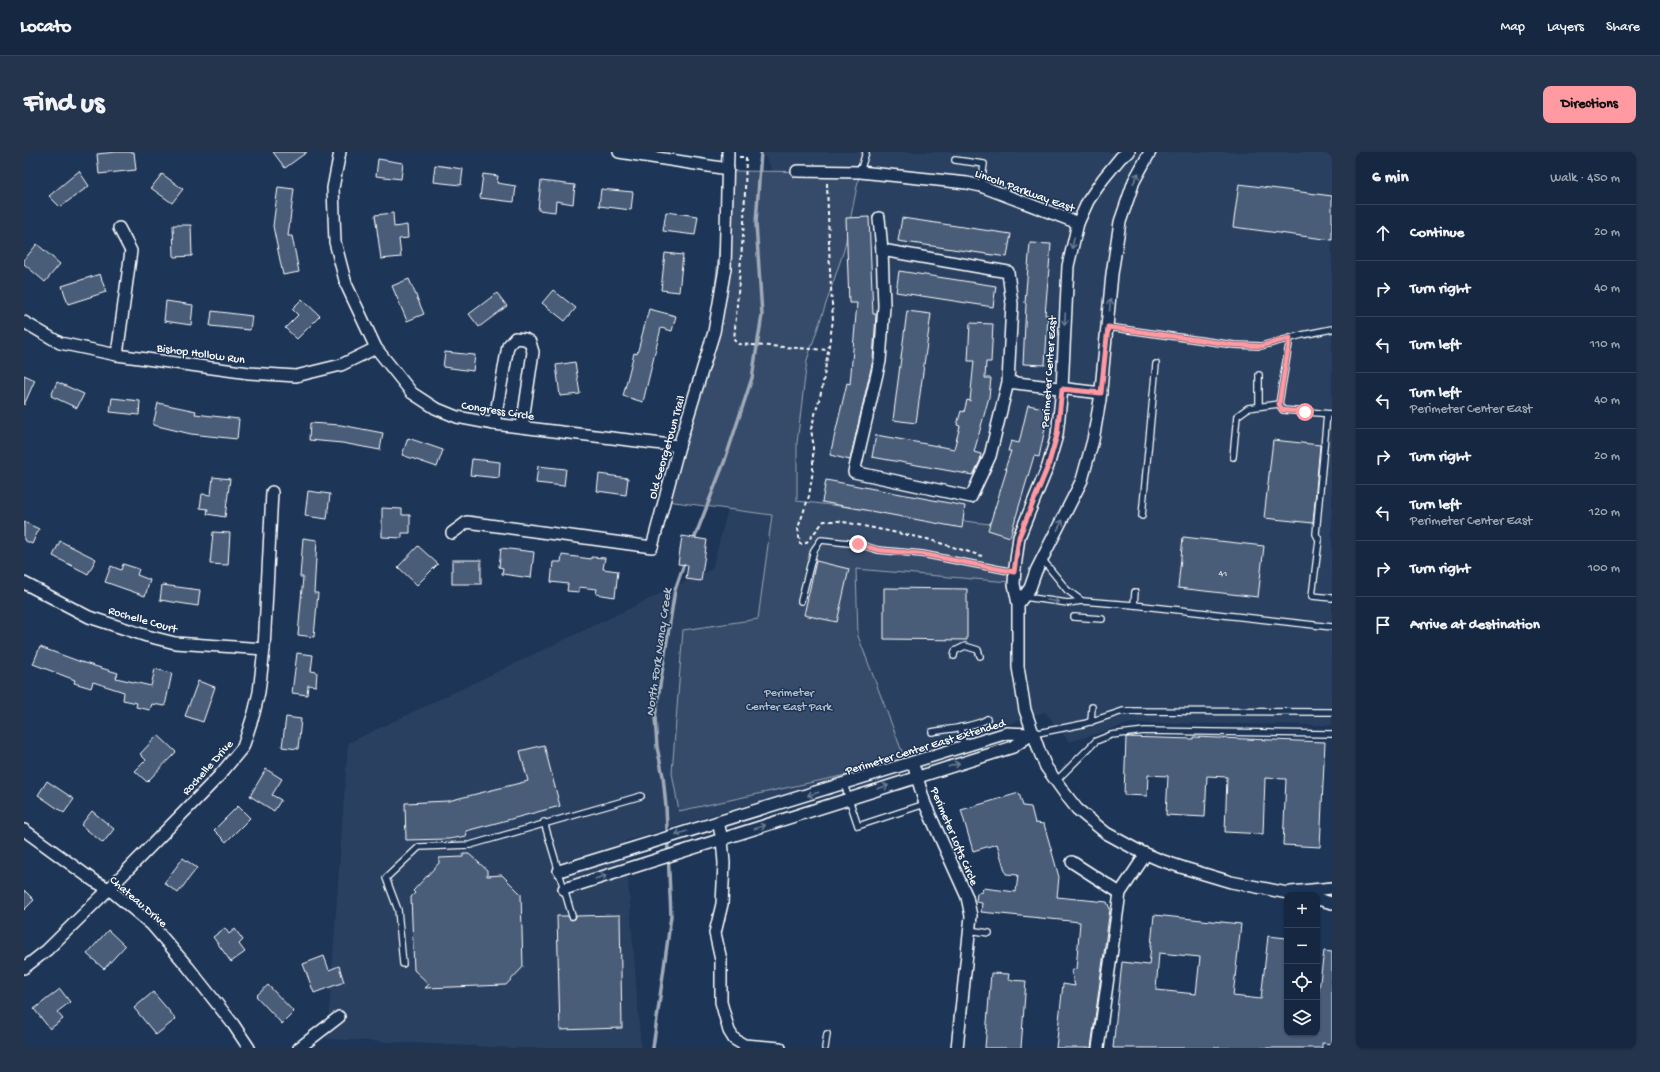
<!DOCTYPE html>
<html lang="en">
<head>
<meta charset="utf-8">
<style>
	:root { --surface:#162841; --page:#23344c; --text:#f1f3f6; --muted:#9ea6b1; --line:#35445a; --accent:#ff9aa2 }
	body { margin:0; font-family:"Gochi Hand",sans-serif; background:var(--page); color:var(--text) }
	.controls { position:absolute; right:12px; bottom:12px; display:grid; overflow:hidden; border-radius:8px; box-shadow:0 1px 3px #0004 }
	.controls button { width:36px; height:36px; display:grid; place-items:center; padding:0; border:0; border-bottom:1px solid var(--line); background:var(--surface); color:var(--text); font:20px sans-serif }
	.stop { position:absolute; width:12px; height:12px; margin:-9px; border:3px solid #ff9aa2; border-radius:50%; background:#fff }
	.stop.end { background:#ff9aa2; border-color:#fff; box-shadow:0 1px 4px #0008 }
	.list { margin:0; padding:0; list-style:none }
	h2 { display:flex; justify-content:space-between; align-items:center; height:52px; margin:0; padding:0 16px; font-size:17px }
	h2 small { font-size:13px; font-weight:400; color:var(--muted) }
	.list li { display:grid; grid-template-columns:26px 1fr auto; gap:12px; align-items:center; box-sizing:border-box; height:56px; padding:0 16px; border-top:1px solid var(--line) }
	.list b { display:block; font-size:15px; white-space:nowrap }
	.list p { margin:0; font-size:13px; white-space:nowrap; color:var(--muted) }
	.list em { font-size:13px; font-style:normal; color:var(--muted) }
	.icon { flex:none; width:22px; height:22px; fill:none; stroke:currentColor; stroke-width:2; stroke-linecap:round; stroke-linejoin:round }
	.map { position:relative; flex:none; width:1308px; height:896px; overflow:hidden; border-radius:8px }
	header { display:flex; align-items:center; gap:24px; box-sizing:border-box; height:56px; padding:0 20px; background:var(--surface); border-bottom:1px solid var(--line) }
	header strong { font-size:19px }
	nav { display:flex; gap:22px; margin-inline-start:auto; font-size:14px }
	.intro { display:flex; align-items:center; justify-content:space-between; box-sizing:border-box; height:96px; padding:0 24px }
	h1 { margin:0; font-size:28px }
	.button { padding:10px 18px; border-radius:8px; background:var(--accent); color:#111; font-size:14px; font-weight:700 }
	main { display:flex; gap:24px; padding:0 24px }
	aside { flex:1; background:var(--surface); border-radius:8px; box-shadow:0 1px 3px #0004 }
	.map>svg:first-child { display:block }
	.built { fill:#2a4161 }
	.green { fill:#364b69; stroke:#9aa5b4 }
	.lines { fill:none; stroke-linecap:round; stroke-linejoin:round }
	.stream { stroke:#a0aab8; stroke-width:3.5 }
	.building { fill:#4a5d79; stroke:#fff; fill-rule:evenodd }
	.service-casing { stroke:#fff; stroke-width:8 }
	.minor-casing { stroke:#fff; stroke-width:14 }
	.path { stroke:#fff; stroke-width:2; stroke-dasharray:4 3; stroke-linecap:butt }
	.service { stroke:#1d3557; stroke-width:5.5 }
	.minor { stroke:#1d3557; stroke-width:11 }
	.oneway { stroke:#6c7c92 }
	.route { stroke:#ff9aa2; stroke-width:5 }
	.labels { text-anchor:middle; stroke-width:3; stroke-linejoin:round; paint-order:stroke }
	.number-label { font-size:10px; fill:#d2d6de }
	.street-label { font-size:12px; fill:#fff; stroke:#1d3557 }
	.park-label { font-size:12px; fill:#b9c0ca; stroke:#1d3557 }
	.water-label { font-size:13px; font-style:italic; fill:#b8c0ca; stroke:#1d3557 }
</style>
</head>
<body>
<header>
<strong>Locato</strong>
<nav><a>Map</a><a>Layers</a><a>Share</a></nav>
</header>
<div class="intro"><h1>Find us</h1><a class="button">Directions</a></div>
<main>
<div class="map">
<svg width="1308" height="896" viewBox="0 0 1308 896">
	<rect width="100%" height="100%" fill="#1d3557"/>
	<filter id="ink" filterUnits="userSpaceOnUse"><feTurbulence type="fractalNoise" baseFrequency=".025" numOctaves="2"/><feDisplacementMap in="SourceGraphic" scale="8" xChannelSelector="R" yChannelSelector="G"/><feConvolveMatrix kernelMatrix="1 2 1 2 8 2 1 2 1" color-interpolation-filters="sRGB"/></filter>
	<g filter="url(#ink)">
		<polygon class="built" points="738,0 1308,0 1308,573 1107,571 1045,590 1021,560 885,605 601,689 617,896 489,896 303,887 324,591 688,417 780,71"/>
		<polygon class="green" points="704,19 836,20 820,98 783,208 773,291 773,349 999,376 985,430 832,417 834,484 882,610 655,659 648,621 659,478 734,467 748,363 643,349 686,179"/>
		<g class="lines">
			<g class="stream">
				<polyline points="669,390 701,308 728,226 738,163 732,71 737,0"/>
				<polyline points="629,896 647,764 642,655 639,624 633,595 631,565 651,438 661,409"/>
			</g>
		</g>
		<g class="building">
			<polygon points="92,0 110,0 112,18 75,22 73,2"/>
			<polygon points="249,0 283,0 261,16"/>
			<polygon points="354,7 379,11 377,27 352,24"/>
			<polygon points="411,13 439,17 437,33 409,30"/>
			<polygon points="55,19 65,34 36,55 25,44"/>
			<polygon points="138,22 159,37 148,51 127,36"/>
			<polygon points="459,22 474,24 473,31 492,34 490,50 456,46"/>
			<polygon points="517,29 551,33 549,52 532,49 531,60 514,58"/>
			<polygon points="1215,32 1308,44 1308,88 1209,75"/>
			<polygon points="254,35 270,37 264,84 268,84 275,120 259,123 249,74"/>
			<polygon points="577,37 609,40 607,58 575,54"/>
			<polygon points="642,60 674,64 671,83 639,79"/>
			<polygon points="369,61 370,75 383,73 384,86 375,87 377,105 357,107 351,63"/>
			<polygon points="845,65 849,162 852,162 849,208 826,308 806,303 823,231 826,232 833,151 825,151 822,66"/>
			<polygon points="878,66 987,82 983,105 874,89"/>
			<polygon points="149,73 167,73 168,104 150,105"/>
			<polygon points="1006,91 1027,92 1021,163 1024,163 1021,213 999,212 1002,152 1001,151"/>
			<polygon points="13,92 36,112 21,130 0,112 0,108"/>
			<polygon points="641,101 659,103 655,140 637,138"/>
			<polygon points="875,119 972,134 969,155 872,140"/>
			<polygon points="76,122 82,140 44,152 38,134"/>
			<polygon points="385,127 400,162 383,169 368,134"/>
			<polygon points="529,138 552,156 541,169 518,151"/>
			<polygon points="473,141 483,154 455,175 445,162"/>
			<polygon points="278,147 296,164 273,187 261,176 274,163 268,157"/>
			<polygon points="142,149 169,153 167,173 140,169"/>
			<polygon points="625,157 652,164 648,179 637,176 619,250 599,244 610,201 613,202"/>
			<polygon points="188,159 228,164 226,178 186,174"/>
			<polygon points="883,159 907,162 892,271 869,268"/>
			<polygon points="946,171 969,172 967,210 962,210 961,226 967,226 965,245 950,300 957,302 956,309 949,323 848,305 852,283 930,297 936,274 933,273 937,259 940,260 943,248 946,249 950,209 944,209"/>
			<polygon points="421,200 451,203 449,219 419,215"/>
			<polygon points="551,210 556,242 536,244 532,213"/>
			<polygon points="0,223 11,228 0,253"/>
			<polygon points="33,230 60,242 53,256 27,244"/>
			<polygon points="88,246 116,249 115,263 86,260"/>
			<polygon points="134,251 172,259 171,262 215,267 213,287 167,282 129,273"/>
			<polygon points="1004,253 1025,257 1015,305 1010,304 986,385 964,378 983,317 981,317 987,299 984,299 987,289 995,291"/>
			<polygon points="286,271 317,273 359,281 356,298 318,291 285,288"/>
			<polygon points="384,286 419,298 413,315 378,303"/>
			<polygon points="1249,288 1296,293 1289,371 1240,366"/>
			<polygon points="448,307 476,310 475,326 446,323"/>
			<polygon points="514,314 542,317 540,334 512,331"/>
			<polygon points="575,322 604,326 602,343 573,339"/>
			<polygon points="189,325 206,327 201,365 183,362 184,357 176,356 178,342 187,343"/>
			<polygon points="802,328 941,354 938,376 798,350"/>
			<polygon points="284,339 306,342 303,367 281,364"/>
			<polygon points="358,356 378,357 378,363 386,363 386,381 378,381 378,386 358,385"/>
			<polygon points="0,370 15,377 8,392 0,388"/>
			<polygon points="189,380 206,381 204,413 186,412"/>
			<polygon points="658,384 683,388 677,429 662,427 664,413 654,412"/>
			<polygon points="1159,385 1240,394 1234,445 1154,436"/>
			<polygon points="279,386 293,388 290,441 294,441 290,485 274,483 279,425 276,425"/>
			<polygon points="36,389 72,407 64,422 29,404"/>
			<polygon points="394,394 414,412 393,433 374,415"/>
			<polygon points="477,396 510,400 507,426 478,422 479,416 475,415"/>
			<polygon points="538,403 567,407 567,405 581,406 579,417 594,419 591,445 572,442 573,437 555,435 555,440 543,439 544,432 527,430 529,410 537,410"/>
			<rect x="428" y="408" width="29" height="24"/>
			<polygon points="792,409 825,417 813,470 780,463"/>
			<polygon points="99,412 115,417 113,423 126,428 121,444 81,430 87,414 97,418"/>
			<polygon points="138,433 176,438 174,454 136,448"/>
			<polygon points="860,436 943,437 943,488 860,487"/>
			<polygon points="16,495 57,510 94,521 92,526 127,534 131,517 148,521 141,554 128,552 126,558 112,555 113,551 99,548 100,540 69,530 67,536 50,531 51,528 9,512"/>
			<polygon points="273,501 289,503 287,519 293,520 292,534 284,533 283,543 268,541"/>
			<polygon points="174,529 191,535 179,570 161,564"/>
			<polygon points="262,565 277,567 274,597 258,595"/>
			<polygon points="134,583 152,600 123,630 111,619 122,608 116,602"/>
			<polygon points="1102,585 1169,587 1169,585 1301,590 1296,695 1259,693 1262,627 1241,626 1239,682 1201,680 1203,625 1183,624 1181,665 1142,663 1144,624 1124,623 1123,644 1100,643"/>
			<polygon points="520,593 536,654 442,679 443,684 425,687 382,688 381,651 424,649 504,629 496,599"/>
			<polygon points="242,617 258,627 248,643 257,648 250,659 226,644"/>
			<polygon points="23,629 50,647 40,661 14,643"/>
			<polygon points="995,641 999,654 1007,655 1011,671 1020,672 1035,725 1033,745 1083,750 1086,757 1067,896 1032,896 1039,832 1051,834 1047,819 1052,817 1056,770 957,760 958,751 952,750 953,741 958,740 959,736 992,740 994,723 982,722 973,692 949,699 937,658"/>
			<polygon points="214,654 226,666 202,690 190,678"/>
			<polygon points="68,659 90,677 79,691 57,673"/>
			<polygon points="439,702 445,702 463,718 463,724 478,723 497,742 499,815 482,833 401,836 405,832 390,818 387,745 391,741 389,739 415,711 415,706 439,705"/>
			<polygon points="159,706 173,716 154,741 140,731"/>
			<polygon points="0,738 10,748 0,758"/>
			<polygon points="596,763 598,876 536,878 533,764 544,764 547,768 551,767 552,764"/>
			<path d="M1130,763L1217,772L1209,844L1237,847L1244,784L1263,786V881H1293V853L1300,799L1308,800V892L1298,891V896H1089L1098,810L1125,813ZM1135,801L1176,805L1172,842L1132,838Z"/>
			<polygon points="201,776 205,782 211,777 219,788 215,792 221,800 207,810 189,785"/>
			<polygon points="84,778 101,794 80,817 63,802"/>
			<polygon points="300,804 305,818 315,814 320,830 290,841 279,812"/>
			<polygon points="967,821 985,822 984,828 1002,829 997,896 961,896"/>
			<polygon points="244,833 270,860 258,872 232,844"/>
			<polygon points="36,837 46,850 33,860 39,867 26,877 10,857"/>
			<polygon points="129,840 152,867 132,883 110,856"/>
		</g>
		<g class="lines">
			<g class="service-casing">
				<g id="service">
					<polyline points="931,8 960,12 957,34"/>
					<polyline points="836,20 842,0"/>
					<polyline points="1084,175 1210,193 1237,194 1278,183 1308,177"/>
					<polyline points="1266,186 1255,252 1259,258 1308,262"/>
					<polyline points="1235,223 1235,254"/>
					<polyline points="1303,262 1292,382 1295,388 1288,444 1308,446"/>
					<polyline points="1209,305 1213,264 1224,256 1255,252"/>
					<polyline points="1118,364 1132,212"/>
					<polyline points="1018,407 1043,438 1058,449"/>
					<polyline points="1000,445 1044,451 1058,449 1110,453 1308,475"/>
					<polyline points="777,449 790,398 797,388 834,392 854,398 898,402 990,420"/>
					<polyline points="1110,453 1111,440"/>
					<polyline points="1050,465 1078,467"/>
					<polyline points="930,504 931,499 941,494 954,498 956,504"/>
					<polyline points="1067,570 1068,555"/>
					<polyline points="937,575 939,595"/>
					<path d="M908,580C923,577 951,575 963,567"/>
					<polyline points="1009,582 1059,572 1099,559 1308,560"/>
					<polyline points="1032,629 1072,589 1087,583 1121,579 1308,582"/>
					<polyline points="820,632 834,674 901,652"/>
					<polyline points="520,670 548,764"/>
					<polyline points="945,778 965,781"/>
					<polyline points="379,812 374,758 362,726 395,695 446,693 617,644"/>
					<polyline points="801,896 803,882"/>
				</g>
			</g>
			<g class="minor-casing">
				<g id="minor">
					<polyline points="316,0 309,36 311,90 322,132 352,196 388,241 411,256 433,265 470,272 655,294"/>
					<polyline points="595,0 704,17"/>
					<polyline points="1105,0 1097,5 1079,27 1064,49 1054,71 1044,114 1038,237 1033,283 1024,314 995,385 991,416 990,432 994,452 994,515 1001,558 1016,601 1022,615 1042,643 1053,657 1082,681 1113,698 1136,708 1160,716 1207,730 1274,743"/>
					<polyline points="773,19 836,20 943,31 957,34 1054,71"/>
					<polyline points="855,66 858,98"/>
					<polyline points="0,170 36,191 93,203 225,221 272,224 317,213 352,196"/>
					<polyline points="93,203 107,99 95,76"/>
					<polyline points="984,230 966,304 947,345 830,320 856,209 860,154 858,98 984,120 988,152 984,230 1077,241"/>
					<polyline points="470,272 484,194 491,186 501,187 506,190 509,200 498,275"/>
					<polyline points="428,381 443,370 628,395 655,294 690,180 701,116 704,0"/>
					<polyline points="0,431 65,465 123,484 151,491 240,497"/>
					<polyline points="994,452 1006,436 1012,419 1058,328 1069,288 1076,248 1088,122 1096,70 1110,29 1126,0"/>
					<polyline points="891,618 901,652 943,745 947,764 933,896"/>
					<polyline points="694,670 698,687 700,711 698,752 691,781 697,808 697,850 705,879 710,887 720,893 756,896"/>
					<polyline points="0,678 70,729 85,737 127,772 164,815 209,872 225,896"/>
					<polyline points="1048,710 1096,741"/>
					<polyline points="535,719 983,581 1008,582"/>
					<polyline points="540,737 989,595 1008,582"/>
					<polyline points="1267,740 1308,736"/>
					<polyline points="1293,747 1308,751"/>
					<polyline points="0,816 23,798 85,737 195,624 219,595 230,561 235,540 240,497 248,340"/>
					<polyline points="275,896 315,865"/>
					<polyline points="1074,896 1096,741 1122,702"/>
				</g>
			</g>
			<g class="path">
				<polyline points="715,5 722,5 720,71 710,188 714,192 804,198"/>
				<polyline points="803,31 806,119 809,168 798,237 787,277 789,290 789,318 785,344 774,376 776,392 782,391 800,369 815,369 903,387 958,404"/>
			</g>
			<use href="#service" class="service"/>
			<use href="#minor" class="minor"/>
		</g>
		<defs><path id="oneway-shaft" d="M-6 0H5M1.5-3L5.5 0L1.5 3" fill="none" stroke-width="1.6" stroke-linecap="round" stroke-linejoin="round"/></defs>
		<g class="oneway">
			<use href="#oneway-shaft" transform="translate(1112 26) rotate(-63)"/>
			<use href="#oneway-shaft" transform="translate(1049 91) rotate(103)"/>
			<use href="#oneway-shaft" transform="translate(1086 153) rotate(-86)"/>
			<use href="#oneway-shaft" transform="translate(1041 167) rotate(93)"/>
			<use href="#oneway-shaft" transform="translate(1036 373) rotate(-63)"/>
			<use href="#oneway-shaft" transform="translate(1029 449) rotate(8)"/>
			<use href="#oneway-shaft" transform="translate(930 613) rotate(-17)"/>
			<use href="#oneway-shaft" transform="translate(859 635) rotate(-17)"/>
			<use href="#oneway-shaft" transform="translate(789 642) rotate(163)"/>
			<use href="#oneway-shaft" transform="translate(736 675) rotate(-18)"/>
			<use href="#oneway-shaft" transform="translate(657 681) rotate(163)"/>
			<use href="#oneway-shaft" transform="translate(577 725) rotate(-17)"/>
		</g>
	</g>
	<g class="lines" filter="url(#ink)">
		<polyline class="route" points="834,392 854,398 898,402 990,420 995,385 1024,314 1033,283 1038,237 1077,241 1084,175 1210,193 1237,194 1266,186 1255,252 1258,258 1281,260"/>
	</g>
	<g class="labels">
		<g class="number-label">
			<text x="1199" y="424">41</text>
		</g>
		<g class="street-label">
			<text transform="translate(1001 38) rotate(20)" y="4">Lincoln Parkway East</text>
			<text transform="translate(177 201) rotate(8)" y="4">Bishop Hollow Run</text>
			<text transform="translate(1024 220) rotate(-86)" y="4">Perimeter Center East</text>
			<text transform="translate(474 258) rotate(9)" y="4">Congress Circle</text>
			<text transform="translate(642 295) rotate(-74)" y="4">Old Georgetown Trail</text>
			<text transform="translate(119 467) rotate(16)" y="4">Rochelle Court</text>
			<text transform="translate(901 594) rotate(-17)" y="4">Perimeter Center East Extended</text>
			<text transform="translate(183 615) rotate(-48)" y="4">Rochelle Drive</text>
			<text transform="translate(931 684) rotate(67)" y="4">Perimeter Lofts Circle</text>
			<text transform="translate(115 749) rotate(41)" y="4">Chateau Drive</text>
		</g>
		<g class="park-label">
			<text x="765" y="544">Perimeter<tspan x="765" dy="14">Center East Park</tspan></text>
		</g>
		<g class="water-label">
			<text transform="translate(633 500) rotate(-82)" y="5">North Fork Nancy Creek</text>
		</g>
	</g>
</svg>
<div class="controls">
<button>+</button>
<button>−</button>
<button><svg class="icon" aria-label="locate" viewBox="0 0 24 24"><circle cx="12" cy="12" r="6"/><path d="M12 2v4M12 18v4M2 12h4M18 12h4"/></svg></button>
<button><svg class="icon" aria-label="layers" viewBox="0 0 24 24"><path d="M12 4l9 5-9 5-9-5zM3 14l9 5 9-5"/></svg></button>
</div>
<div class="stop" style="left:1281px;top:260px"></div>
<div class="stop end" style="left:834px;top:392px"></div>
</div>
<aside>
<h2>6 min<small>Walk · 450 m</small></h2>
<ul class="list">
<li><svg class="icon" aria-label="ahead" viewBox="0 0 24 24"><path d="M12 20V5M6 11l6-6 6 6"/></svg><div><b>Continue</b></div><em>20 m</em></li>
<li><svg class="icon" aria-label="right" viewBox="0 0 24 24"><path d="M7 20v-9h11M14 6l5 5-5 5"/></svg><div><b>Turn right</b></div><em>40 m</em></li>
<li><svg class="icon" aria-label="left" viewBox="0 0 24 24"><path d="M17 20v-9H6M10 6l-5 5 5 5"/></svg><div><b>Turn left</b></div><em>110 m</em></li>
<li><svg class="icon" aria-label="left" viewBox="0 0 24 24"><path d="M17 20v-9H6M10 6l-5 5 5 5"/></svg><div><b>Turn left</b><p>Perimeter Center East</p></div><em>40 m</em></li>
<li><svg class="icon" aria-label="right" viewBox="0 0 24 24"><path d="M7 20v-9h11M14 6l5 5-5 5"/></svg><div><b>Turn right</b></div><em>20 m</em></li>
<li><svg class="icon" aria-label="left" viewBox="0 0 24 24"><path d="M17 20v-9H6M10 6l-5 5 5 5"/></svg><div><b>Turn left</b><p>Perimeter Center East</p></div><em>120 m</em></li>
<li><svg class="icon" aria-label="right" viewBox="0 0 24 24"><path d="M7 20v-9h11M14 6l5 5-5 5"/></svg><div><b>Turn right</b></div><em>100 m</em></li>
<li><svg class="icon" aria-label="arrive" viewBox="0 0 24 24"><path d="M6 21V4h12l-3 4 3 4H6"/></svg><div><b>Arrive at destination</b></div></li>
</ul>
</aside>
</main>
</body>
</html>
